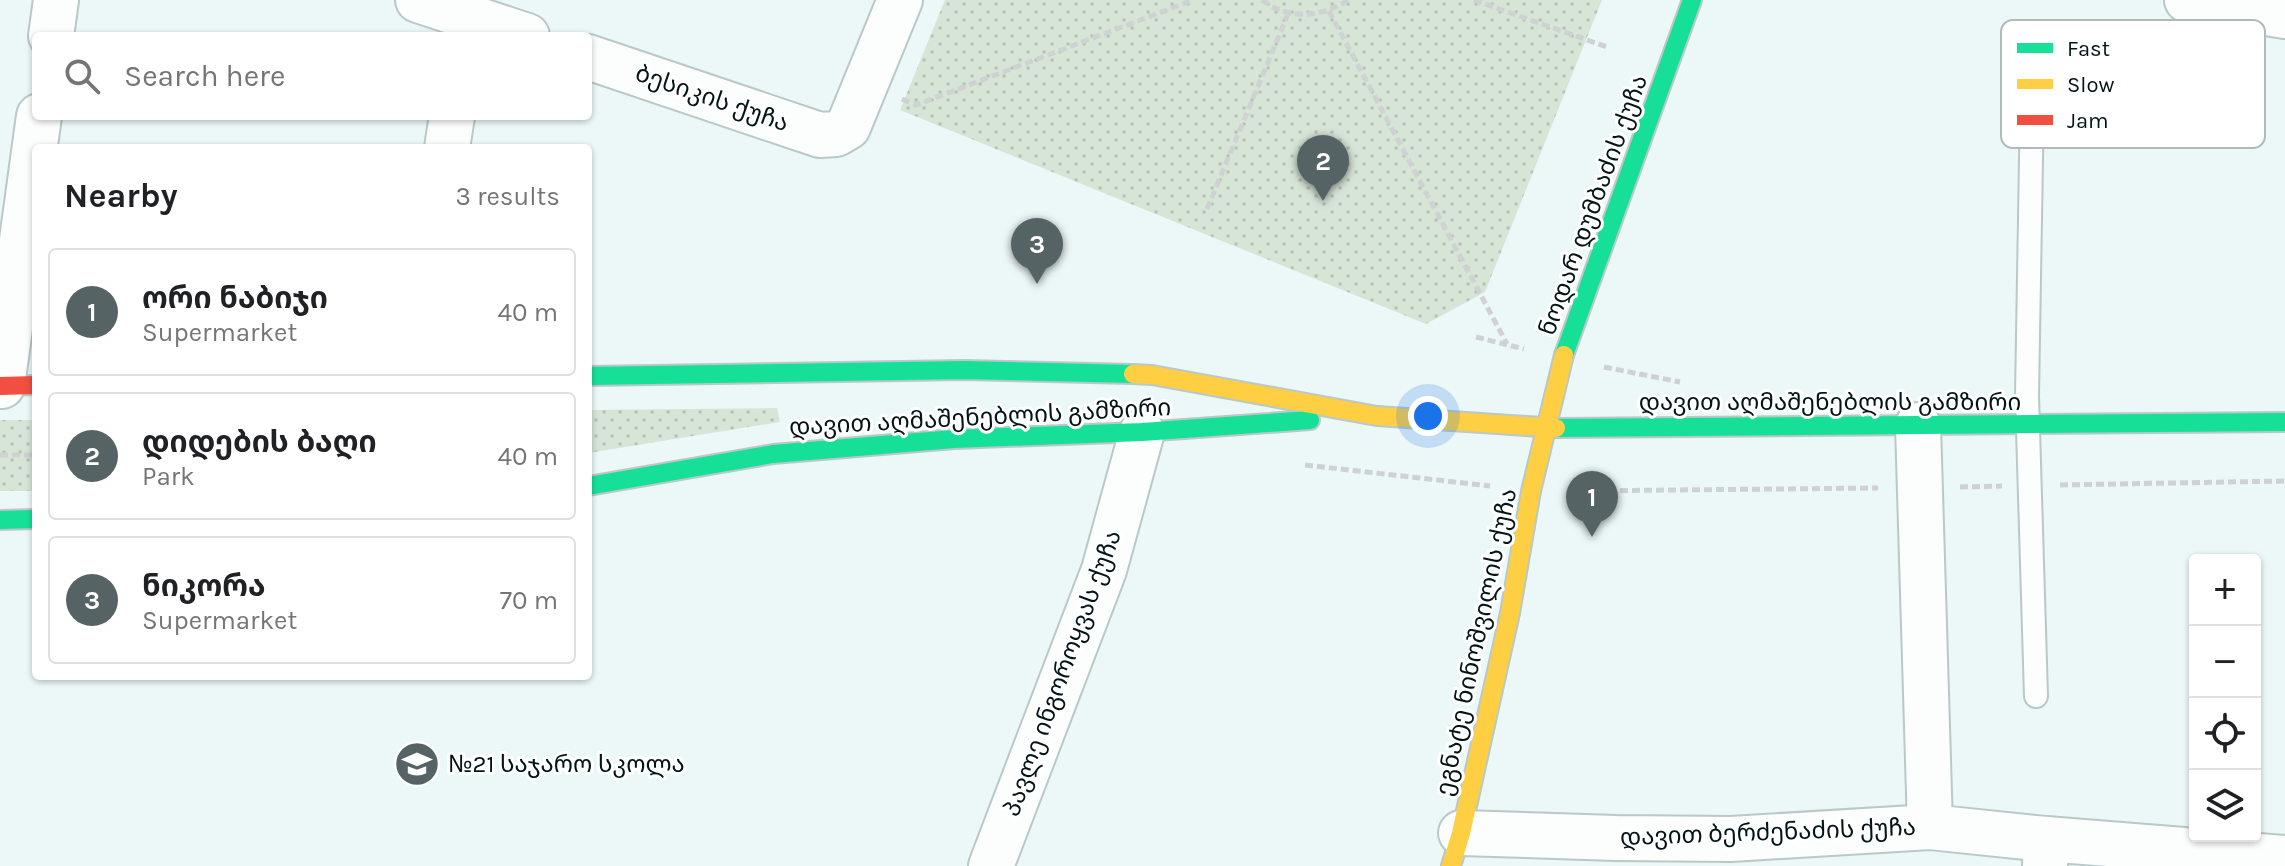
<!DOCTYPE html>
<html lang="en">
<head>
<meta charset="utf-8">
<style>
	:root { --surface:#fff; --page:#f2f2f2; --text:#202124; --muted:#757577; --line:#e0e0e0; --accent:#556365 }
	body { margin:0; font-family:Karla,"Noto Sans Georgian",sans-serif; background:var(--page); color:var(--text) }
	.controls { position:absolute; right:24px; bottom:24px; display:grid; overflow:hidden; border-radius:8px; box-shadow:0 2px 6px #0004 }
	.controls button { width:72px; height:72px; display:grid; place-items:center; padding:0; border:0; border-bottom:2px solid var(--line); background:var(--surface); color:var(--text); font:40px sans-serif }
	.you { position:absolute; left:1428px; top:416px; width:28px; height:28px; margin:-20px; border:6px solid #fff; border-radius:50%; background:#1a73e8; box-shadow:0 0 0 12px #1a73e833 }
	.badge { display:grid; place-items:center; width:52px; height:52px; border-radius:50%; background:var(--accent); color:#fff; font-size:26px; font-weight:700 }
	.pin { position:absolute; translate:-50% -66px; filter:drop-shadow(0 2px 4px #0008) }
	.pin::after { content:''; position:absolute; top:42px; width:28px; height:24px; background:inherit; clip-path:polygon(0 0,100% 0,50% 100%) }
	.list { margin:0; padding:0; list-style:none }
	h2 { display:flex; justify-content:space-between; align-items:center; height:104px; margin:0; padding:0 32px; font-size:34px }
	h2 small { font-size:26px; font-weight:400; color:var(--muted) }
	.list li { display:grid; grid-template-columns:52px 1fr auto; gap:24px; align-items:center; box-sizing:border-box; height:128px; margin:0 16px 16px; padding:0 16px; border:2px solid var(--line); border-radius:8px }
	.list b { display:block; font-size:30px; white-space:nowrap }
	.list p { margin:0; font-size:26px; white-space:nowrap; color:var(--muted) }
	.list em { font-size:26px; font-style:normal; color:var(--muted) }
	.icon { flex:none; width:44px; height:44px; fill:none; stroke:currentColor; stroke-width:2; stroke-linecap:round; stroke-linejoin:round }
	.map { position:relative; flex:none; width:2285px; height:866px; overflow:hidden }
	.search { position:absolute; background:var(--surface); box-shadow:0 2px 6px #0004; left:32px; top:32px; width:560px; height:88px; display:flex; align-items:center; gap:20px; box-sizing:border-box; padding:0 28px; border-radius:8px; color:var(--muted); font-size:30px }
	.panel { position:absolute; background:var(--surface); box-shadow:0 2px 6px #0004; left:32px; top:144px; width:560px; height:536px; border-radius:8px }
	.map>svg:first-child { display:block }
	.grass { fill:url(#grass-dots) }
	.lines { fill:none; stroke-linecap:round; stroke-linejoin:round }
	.lane-casing { stroke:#bac8c8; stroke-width:26 }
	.street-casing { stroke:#bac8c8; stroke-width:48 }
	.fast-casing { stroke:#bac8c8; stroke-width:22 }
	.slow-casing { stroke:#bac8c8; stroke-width:22 }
	.jam-casing { stroke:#bac8c8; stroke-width:22 }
	.path { stroke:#cfd2d2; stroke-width:5; stroke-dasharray:8 4; stroke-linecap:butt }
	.lane { stroke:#fcfefe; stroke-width:22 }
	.street { stroke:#fcfefe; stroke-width:44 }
	.fast { stroke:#16e098; stroke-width:18 }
	.slow { stroke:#ffcf43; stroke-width:18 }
	.jam { stroke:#f24e42; stroke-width:18 }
	.labels { text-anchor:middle; stroke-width:6; stroke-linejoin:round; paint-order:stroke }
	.street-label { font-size:24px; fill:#031416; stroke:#fff }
	.poi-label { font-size:24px; fill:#031416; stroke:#fff; text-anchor:start }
	.key { fill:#fff; stroke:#b3b8b9; stroke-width:2 }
	.key-label { font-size:22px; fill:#031416 }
</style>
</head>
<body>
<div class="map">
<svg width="2285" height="866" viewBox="0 0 2285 866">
	<defs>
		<pattern id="grass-dots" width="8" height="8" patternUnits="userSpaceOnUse" patternTransform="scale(2)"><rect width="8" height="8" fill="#d7e5d7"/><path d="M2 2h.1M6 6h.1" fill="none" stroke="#b7c4b8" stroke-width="1.8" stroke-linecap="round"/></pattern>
	</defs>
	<rect width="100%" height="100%" fill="#ecf7f7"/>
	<g class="grass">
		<polygon points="945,0 1602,0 1485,292 1426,324 900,110"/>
		<polygon points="777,408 780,422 588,453 588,410"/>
		<rect x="0" y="420" width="36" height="71"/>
	</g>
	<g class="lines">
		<g class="lane-casing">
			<polyline id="lane" points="2033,40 2027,396 2036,696"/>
		</g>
		<g class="street-casing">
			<g id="street">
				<polyline points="418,0 527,36"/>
				<polyline points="2187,0 2285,16"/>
				<polyline points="51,36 56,0"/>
				<polyline points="588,57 820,135 836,134 848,127 900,0"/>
				<polyline points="447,148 452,116"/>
				<polyline points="2,386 39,116"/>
				<polyline points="1918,425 1930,827"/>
				<polyline points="1461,833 1616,838 1731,839 1930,827 2046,839 2045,866"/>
				<polyline points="2046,839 2285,858"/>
				<polyline points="991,866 1104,570 1142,432"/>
			</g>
		</g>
		<g class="fast-casing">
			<g id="fast">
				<polyline points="1564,355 1692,0"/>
				<polyline points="588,376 964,370 1133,374"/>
				<polyline points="1556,428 2285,422"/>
				<polyline points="588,486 773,454 954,439 1142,432 1310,420"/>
				<polyline points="0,520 36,519"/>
			</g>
		</g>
		<g class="slow-casing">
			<g id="slow">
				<polyline points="1133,374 1152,375 1377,416 1556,428"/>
				<polyline points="1451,866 1461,833 1510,613 1531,491 1564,355"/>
			</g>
		</g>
		<g class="jam-casing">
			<polyline id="jam" points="0,386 36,385"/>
		</g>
		<g class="path">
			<path d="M1262,0C1290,21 1320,17 1349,0"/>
			<polyline points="1474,0 1607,47"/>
			<polyline points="1329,11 1507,344"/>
			<polyline points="902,99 916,105 1193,0"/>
			<polyline points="1207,209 1288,14"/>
			<polyline points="1476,337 1524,349"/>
			<polyline points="1604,367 1680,382"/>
			<polyline points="0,455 36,455"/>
			<polyline points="1305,465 1490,486"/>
			<polyline points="2060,485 2285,481"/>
			<polyline points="1960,487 2002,486"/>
			<polyline points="1572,491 1878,488"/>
		</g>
		<use href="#lane" class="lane"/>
		<use href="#street" class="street"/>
		<use href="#fast" class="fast"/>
		<use href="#slow" class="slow"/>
		<use href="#jam" class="jam"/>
	</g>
	<defs>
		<g id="school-disc" transform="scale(2.3)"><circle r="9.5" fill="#556365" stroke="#fff"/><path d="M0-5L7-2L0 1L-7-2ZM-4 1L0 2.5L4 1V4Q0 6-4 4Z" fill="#fff"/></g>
	</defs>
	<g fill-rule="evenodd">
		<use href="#school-disc" x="417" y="764"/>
	</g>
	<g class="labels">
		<g class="street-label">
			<text transform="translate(712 98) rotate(19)" y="8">ბესიკის ქუჩა</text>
			<text transform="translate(1593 205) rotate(-70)" y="8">ნოდარ დუმბაძის ქუჩა</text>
			<text x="1830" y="410">დავით აღმაშენებლის გამზირი</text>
			<text transform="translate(980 417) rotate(-3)" y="8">დავით აღმაშენებლის გამზირი</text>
			<text transform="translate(1476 642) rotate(-78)" y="8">ეგნატე ნინოშვილის ქუჩა</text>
			<text transform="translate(1062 673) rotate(-70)" y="8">პავლე ინგოროყვას ქუჩა</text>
			<text transform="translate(1768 832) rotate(-2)" y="8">დავით ბერძენაძის ქუჩა</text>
		</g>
		<g class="poi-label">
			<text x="448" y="772">№21 საჯარო სკოლა</text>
		</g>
	</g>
	<rect x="2001" y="20" width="264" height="128" rx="12" class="key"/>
	<rect x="2017" y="43" width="36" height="10" fill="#16e098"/>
	<rect x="2017" y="79" width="36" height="10" fill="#ffcf43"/>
	<rect x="2017" y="115" width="36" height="10" fill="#f24e42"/>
	<g class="key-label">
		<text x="2067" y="56">Fast</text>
		<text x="2067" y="92">Slow</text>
		<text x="2067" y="128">Jam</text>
	</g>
</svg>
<div class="controls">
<button>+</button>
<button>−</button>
<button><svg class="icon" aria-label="locate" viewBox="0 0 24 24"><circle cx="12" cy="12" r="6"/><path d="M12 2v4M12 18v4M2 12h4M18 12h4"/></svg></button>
<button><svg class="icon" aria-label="layers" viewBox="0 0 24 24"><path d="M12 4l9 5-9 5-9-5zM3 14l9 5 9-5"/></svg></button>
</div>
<div class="you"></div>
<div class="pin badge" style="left:1592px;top:537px">1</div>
<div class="pin badge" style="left:1323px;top:201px">2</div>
<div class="pin badge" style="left:1037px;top:284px">3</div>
<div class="search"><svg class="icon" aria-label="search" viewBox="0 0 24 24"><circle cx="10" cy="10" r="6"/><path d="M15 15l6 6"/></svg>Search here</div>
<section class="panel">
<h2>Nearby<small>3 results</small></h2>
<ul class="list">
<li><span class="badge">1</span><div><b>ორი ნაბიჯი</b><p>Supermarket</p></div><em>40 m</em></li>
<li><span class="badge">2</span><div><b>დიდების ბაღი</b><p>Park</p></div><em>40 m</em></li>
<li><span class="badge">3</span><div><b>ნიკორა</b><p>Supermarket</p></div><em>70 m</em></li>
</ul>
</section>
</div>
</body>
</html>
